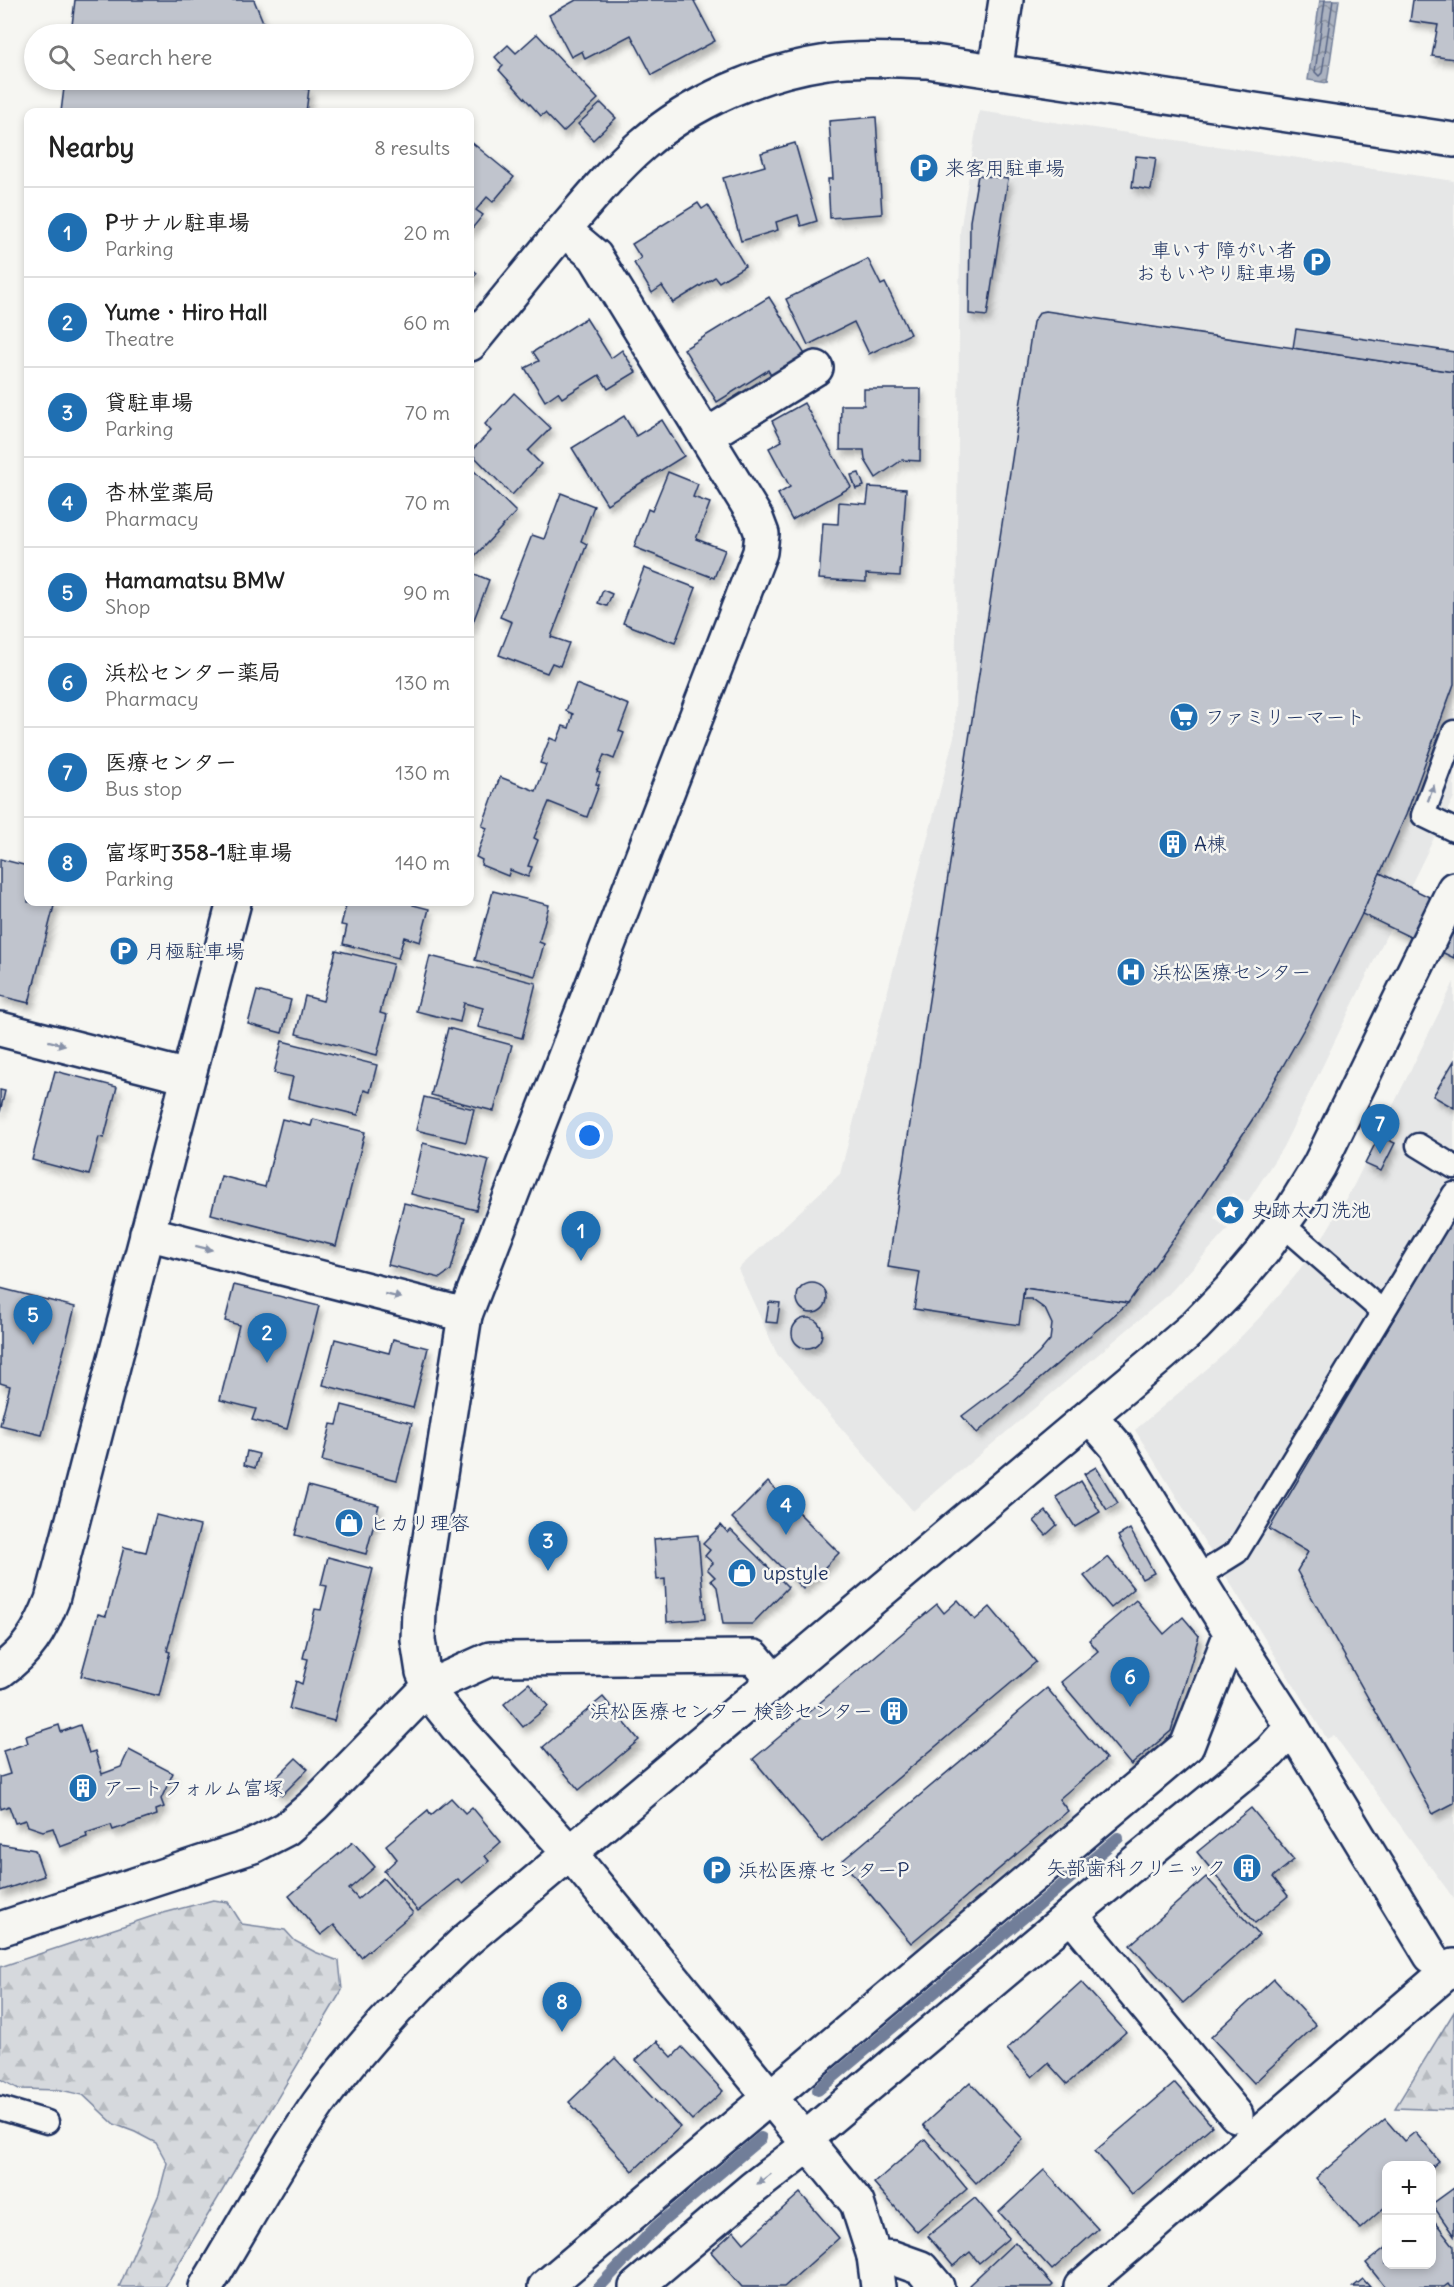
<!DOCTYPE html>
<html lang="en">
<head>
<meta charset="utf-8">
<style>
	:root { --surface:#fff; --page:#f2f2f2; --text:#222; --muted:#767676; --line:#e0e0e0; --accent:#1f6fb2 }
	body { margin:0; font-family:Delius,"Klee One",sans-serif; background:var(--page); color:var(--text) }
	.controls { position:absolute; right:18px; bottom:18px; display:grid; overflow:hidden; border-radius:12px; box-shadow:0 3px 9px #0003 }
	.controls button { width:54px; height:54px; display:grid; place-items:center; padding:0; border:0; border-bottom:2px solid var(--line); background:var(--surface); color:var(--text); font:30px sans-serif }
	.you { position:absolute; left:590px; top:1136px; width:21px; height:21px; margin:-15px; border:4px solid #fff; border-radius:50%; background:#1a73e8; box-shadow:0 0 0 9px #1a73e833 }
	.badge { display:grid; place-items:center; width:39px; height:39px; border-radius:50%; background:var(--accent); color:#fff; font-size:20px; font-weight:700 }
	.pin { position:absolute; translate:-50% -50px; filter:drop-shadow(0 2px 3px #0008) }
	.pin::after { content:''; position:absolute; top:32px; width:21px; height:18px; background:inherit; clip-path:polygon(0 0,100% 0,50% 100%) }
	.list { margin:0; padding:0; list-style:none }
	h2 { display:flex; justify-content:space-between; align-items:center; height:78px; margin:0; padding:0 24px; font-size:26px }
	h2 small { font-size:20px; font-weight:400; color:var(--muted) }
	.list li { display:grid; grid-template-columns:39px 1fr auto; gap:18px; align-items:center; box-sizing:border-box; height:90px; padding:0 24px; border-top:2px solid var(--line) }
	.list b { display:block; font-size:22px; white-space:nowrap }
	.list p { margin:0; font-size:20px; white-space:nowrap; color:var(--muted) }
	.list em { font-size:20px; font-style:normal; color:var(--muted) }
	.icon { flex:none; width:33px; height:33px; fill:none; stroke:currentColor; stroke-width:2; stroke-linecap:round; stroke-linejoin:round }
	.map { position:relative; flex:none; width:1454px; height:2287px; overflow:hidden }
	.search { position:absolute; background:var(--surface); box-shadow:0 3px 9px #0003; left:24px; top:24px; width:450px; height:66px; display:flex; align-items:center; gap:15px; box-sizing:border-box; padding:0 21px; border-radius:33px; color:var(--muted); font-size:22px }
	.panel { position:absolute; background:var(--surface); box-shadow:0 3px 9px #0003; left:24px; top:108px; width:450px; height:798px; border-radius:12px }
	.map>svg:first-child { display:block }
	.built { fill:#e6e7e7 }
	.forest { fill:url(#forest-firs); stroke:#78849e; stroke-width:1.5 }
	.water { fill:url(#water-waves); stroke:#717e99; stroke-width:1.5 }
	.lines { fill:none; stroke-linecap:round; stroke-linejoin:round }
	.shore { stroke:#556385; stroke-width:1.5 }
	.stream { stroke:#717e99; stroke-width:12 }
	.building { fill:#c0c4cd; stroke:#1b2f5e; stroke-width:1.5; filter:url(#shadow) }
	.lane-casing { stroke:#1b2f5e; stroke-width:27 }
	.street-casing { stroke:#1b2f5e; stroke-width:38 }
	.secondary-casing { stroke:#1b2f5e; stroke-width:38 }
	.lane { stroke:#f6f6f2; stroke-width:22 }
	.street { stroke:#f6f6f2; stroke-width:33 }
	.secondary { stroke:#f6f6f2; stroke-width:33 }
	.oneway { fill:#8892a8 }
	.labels { text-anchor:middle; stroke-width:5; stroke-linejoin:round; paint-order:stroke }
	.poi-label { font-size:20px; fill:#1b2f5e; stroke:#f6f6f2; text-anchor:start }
</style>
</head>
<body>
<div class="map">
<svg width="1454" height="2287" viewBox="0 0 1454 2287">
	<defs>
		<pattern id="forest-firs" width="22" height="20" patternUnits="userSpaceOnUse" patternTransform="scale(1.5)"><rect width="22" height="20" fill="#d6d9dd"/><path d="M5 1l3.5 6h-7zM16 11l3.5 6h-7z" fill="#b7bbc0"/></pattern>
		<pattern id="water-waves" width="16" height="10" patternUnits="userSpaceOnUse" patternTransform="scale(1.5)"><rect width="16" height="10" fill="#abb2c0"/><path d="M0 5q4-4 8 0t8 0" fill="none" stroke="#8a919f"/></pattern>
		<filter id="shadow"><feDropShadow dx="3.5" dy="6" stdDeviation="3" flood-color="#0004"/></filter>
	</defs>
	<rect width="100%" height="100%" fill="#f6f6f2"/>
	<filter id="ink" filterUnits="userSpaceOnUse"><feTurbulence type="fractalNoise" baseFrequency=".0167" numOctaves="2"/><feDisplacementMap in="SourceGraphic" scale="12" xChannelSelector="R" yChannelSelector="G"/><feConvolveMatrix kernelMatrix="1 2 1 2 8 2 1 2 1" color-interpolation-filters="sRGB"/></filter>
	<g filter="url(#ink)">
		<g class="built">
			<polygon points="979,111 1454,181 1454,797 1283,1147 1247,1203 1232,1193 1214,1218 1228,1229 1166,1297 913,1511 777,1354 738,1269 840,1174 955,733 960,232"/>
			<polygon points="1454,982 1454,1899 1334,1735 1327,1739 1135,1430 1222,1356 1260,1317 1295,1276 1326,1232 1354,1185"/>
		</g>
		<g class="forest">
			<polygon points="213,1900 228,1902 242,1924 285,1930 295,1941 315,1952 339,1961 342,1990 165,2287 119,2287 159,2194 167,2163 156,2143 135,2132 114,2124 83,2095 61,2090 19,2089 0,2079 0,1967 156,1915"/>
			<polygon points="1454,2012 1454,2110 1395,2108"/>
		</g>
		<polygon class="water" points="1320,0 1339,0 1327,83 1308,80"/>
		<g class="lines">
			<polyline class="shore" points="1325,0 1315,72 1319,76 1322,73 1333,0"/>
			<g class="stream">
				<polyline points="818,2090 1118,1838"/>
				<polyline points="599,2287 656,2227 761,2138"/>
			</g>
		</g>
		<g class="building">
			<polygon points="75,0 254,0 268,34 71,34"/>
			<polygon points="576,0 697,0 694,1 715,41 652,75 631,35 585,59 582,51 571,57 549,15"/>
			<polygon points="1413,0 1454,0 1454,59 1432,56 1438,25 1410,21"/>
			<polygon points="537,34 598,99 563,132 545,113 541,116 499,70 503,66 495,57 508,45 516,53"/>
			<polygon points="65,80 271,80 270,84 309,89 306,112 61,112"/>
			<polygon points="601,103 616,118 593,140 578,124"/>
			<polygon points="876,117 882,214 830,218 828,179 833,179 829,121"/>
			<polygon points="470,141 514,177 493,202 487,197 476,210 483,215 470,231"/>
			<polygon points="795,143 817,221 801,226 798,215 776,222 778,230 741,241 723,178 765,166 761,153"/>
			<polygon points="1136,156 1156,158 1151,190 1132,187"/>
			<polygon points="978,175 1008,179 987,316 969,314 970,221"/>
			<polygon points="698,203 702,209 708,205 745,266 719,282 715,277 673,303 662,286 652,293 634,263 641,258 632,244"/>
			<polygon points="868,259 881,285 885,283 910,334 869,354 854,322 808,345 786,299"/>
			<polygon points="470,267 477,273 470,281"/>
			<polygon points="769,297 806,356 772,377 768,370 717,402 684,349"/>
			<polygon points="1046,311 1454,372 1454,684 1406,815 1362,914 1310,1018 1254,1117 1193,1211 1128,1303 1024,1288 1019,1325 914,1309 920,1272 888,1267 1033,322 1040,312"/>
			<polygon points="586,318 611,358 622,350 636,372 608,389 599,375 562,398 558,392 545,401 525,368 539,361 533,352"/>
			<polygon points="1296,329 1454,352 1454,372 1293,348"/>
			<polygon points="864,389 921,389 920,461 902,460 876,478 865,460 864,450 840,450 841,405 864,405"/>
			<polygon points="514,393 551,428 528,451 541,464 512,495 470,452 491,431 485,424"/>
			<polygon points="804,403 851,487 792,520 778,494 790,487 769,448 782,441 772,421"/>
			<polygon points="624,416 636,436 662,420 684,456 607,504 572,448"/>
			<polygon points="470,467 516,512 470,561"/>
			<polygon points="668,472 698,484 693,497 710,503 696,539 725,550 714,578 634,547 648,509 652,511"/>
			<polygon points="859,473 864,486 856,489 851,475"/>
			<polygon points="869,487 906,489 900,576 866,574 866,582 819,579 823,523 838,524 839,502 867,504"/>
			<polygon points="561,493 594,506 581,541 587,544 551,637 569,643 560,666 552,663 547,673 499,655 512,622 500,617 532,535 544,539"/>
			<polygon points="644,568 696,588 675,643 623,623"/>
			<polygon points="470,572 489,580 470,630"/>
			<polygon points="603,590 612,594 607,606 598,603"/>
			<polygon points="576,684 629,705 619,731 624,733 614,759 604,755 597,772 600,773 596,784 599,785 587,817 549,802 534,838 538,840 528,866 532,867 528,877 510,870 508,876 481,865 482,860 476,857 487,828 482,826 500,777 536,791 546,765 540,763 550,738 557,741 563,726 569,728 573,714 566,711"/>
			<polygon points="0,859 28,866 28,902 55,902 29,1003 0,996"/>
			<polygon points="1380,873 1454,909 1454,958 1362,914"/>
			<polygon points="493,891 549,905 539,942 544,944 535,976 475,960"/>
			<polygon points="347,902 413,902 413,905 429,909 420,942 404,937 398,958 343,944 347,926 341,925"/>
			<polygon points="336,950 393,964 380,1013 387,1015 377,1055 296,1034 305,996 323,1001"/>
			<polygon points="430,956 536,983 522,1038 478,1027 483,1008 464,1003 460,1022 416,1011"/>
			<polygon points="257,991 291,1000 282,1033 248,1024"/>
			<polygon points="448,1028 512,1045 494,1111 431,1095"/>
			<polygon points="282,1041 377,1065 370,1092 364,1090 358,1115 288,1098 293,1077 274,1073"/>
			<polygon points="1454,1061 1454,1108 1433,1096"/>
			<polygon points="55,1071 117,1087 104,1138 99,1137 89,1175 32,1160"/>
			<polygon points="0,1090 5,1091 0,1112"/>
			<polygon points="424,1097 474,1109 466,1142 416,1130"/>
			<polygon points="282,1119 311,1126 313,1119 365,1132 336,1246 211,1214 221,1176 265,1187"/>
			<polygon points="1379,1136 1395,1143 1381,1171 1365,1164"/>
			<polygon points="423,1143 489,1160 476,1210 411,1194"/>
			<polygon points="404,1203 465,1218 451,1270 440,1278 388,1265"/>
			<polygon points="1454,1217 1454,1803 1433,1814 1297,1571 1308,1552 1269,1529"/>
			<circle cx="812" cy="1298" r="15"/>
			<polygon points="234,1285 319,1306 287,1429 252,1420 256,1409 220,1400 239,1325 225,1321"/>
			<polygon points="0,1288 75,1307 42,1435 0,1425 10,1386 0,1383"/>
			<polygon points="1024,1288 1128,1303 977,1433 962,1416 1015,1376 1039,1353 1050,1340 1052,1324 1045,1309 1031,1299 1023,1299"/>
			<polygon points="769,1302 780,1303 777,1323 766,1322"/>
			<circle cx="807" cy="1333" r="15"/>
			<polygon points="335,1339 389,1353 393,1339 428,1348 413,1408 323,1385"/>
			<polygon points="342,1405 412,1423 397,1480 322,1461 331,1424 337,1425"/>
			<polygon points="247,1451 259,1454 255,1468 244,1465"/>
			<polygon points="1096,1467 1118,1503 1107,1510 1084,1474"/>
			<polygon points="1081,1481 1100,1512 1075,1527 1056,1497"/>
			<polygon points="768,1482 839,1553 803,1589 732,1518"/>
			<polygon points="308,1486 379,1505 366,1554 295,1535"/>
			<polygon points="1046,1511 1057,1525 1046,1535 1034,1521"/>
			<polygon points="156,1515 200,1526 167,1651 170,1652 159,1696 81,1676 98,1614 106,1616 124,1547 146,1552"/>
			<polygon points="721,1525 728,1533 731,1530 788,1587 752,1624 723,1624 717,1587 711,1580 715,1577 707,1569 713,1563 705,1556 710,1550 703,1544"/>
			<polygon points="1130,1529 1154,1573 1142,1579 1118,1536"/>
			<polygon points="698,1535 705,1619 667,1622 665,1579 657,1580 654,1539"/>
			<polygon points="328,1557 373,1569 334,1721 289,1709 296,1681 302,1684 308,1659 303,1658 315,1609 321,1610 327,1586 321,1585"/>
			<polygon points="1108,1557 1134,1589 1111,1608 1084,1576"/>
			<polygon points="958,1600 975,1620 990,1607 1036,1662 822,1842 753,1759 937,1604 944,1613"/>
			<polygon points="1136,1600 1164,1634 1183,1617 1199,1636 1171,1731 1131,1765 1061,1682 1098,1651 1089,1640"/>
			<polygon points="529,1683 548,1706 523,1727 504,1704"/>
			<polygon points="1047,1688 1106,1759 1059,1799 1068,1811 911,1943 842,1861"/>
			<polygon points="603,1697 639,1740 579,1790 543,1747"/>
			<polygon points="59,1725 61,1732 80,1725 89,1753 95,1751 102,1774 121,1767 129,1750 173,1773 161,1799 164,1807 156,1810 157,1815 113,1830 111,1825 86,1833 87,1837 60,1847 53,1828 43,1831 28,1826 26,1820 15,1823 9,1806 1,1809 0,1805 0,1777 10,1774 3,1751 28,1743 26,1736"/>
			<polygon points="296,1758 308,1769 282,1795 270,1784"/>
			<polygon points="451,1798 465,1813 472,1807 501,1842 485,1856 489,1861 462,1883 458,1879 418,1911 384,1871 397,1859 386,1845 428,1810 431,1815"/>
			<polygon points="1251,1808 1294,1860 1273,1877 1288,1896 1255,1923 1197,1852"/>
			<polygon points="353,1842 375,1867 349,1889 358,1899 383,1878 413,1913 361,1957 334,1925 321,1935 289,1896"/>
			<polygon points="0,1844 35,1850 44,1876 0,1891"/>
			<polygon points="1206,1877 1259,1935 1183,2003 1130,1945"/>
			<polygon points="1274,1979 1316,2025 1254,2083 1211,2037"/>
			<polygon points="1081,1982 1126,2032 1067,2084 1048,2063 1032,2077 1007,2049"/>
			<polygon points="657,2041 672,2057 682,2047 723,2091 692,2120 636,2060"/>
			<polygon points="615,2058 680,2127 633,2171 569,2102"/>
			<polygon points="970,2082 1023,2139 976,2183 923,2125"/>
			<polygon points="1175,2083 1212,2126 1132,2195 1095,2151"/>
			<polygon points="1385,2119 1404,2141 1415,2132 1439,2161 1432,2167 1432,2166 1386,2166 1386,2206 1360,2229 1316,2178"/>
			<polygon points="925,2139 967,2189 917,2232 874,2183"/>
			<polygon points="1044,2170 1098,2229 1052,2270 999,2212"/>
			<polygon points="1454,2188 1454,2236 1432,2204"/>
			<polygon points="800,2193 839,2238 784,2287 742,2287 711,2252 734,2231 744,2243"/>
			<polygon points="975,2198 1009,2238 979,2263 970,2252 953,2266 928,2236"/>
			<polygon points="1432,2218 1454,2246 1454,2287 1450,2287 1448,2284 1444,2287 1385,2287 1366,2263 1386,2247 1386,2264 1432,2264"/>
			<polygon points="1015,2242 1053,2285 1051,2287 971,2287 969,2285"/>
			<polygon points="1363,2279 1370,2287 1353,2287"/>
		</g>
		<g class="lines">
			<g class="lane-casing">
				<g id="lane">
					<polyline points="1454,732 1423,815 1454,830"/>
					<polyline points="1418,1145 1454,1167"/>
					<polyline points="1383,1312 1454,1194"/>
					<polyline points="1197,1577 1237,1552 1383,1312 1282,1224"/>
					<polyline points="0,2108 47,2122"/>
				</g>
			</g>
			<g class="street-casing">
				<g id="street">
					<polyline points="995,72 1006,0"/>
					<polyline points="564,230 595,256 756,518 762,534 760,552 465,1315 419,1608 418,1640 423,1672 436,1701 456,1726 569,1852 857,2203 874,2256 893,2258 921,2268 937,2287"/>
					<polyline points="706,436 816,368"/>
					<polyline points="0,1029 188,1077"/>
					<polyline points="147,1233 465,1315"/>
					<polyline points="1292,1727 1431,1956"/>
					<polyline points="1071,1915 1236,2115"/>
					<polyline points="0,1929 253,1846 286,1829 314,1805 430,1686 490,1659 754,1657 774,1681"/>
					<polyline points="806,2138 1071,1915 1270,1752 1292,1727 1231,1633"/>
					<polyline points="874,2256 878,2287"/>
					<polyline points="545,2287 1187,1746 1231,1633 1116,1446 1090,1416"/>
					<polyline points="636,2287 753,2188 810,2144"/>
					<polyline points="1081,2287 1454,1966"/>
				</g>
			</g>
			<g class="secondary-casing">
				<g id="secondary">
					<path d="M470,344C499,308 529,272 559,235C586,204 611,172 642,145C692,101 761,72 827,62C860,58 893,60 927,61L1454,140"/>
					<path d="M0,1671C28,1651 40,1631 52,1600L234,902"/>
					<path d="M206,2287C243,2226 277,2163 318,2104C361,2044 411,1992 464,1942L1156,1360L1194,1327L1230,1290L1263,1251L1292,1210L1319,1166L1454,889"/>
				</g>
			</g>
			<use href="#lane" class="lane"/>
			<use href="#street" class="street"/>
			<use href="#secondary" class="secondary"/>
		</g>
		<defs><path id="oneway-solid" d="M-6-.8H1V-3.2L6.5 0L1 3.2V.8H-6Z" transform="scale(1.5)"/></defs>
		<g class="oneway">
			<use href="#oneway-solid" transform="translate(1431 793) rotate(-69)"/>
			<use href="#oneway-solid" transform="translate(57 1043) rotate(14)"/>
			<use href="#oneway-solid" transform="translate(204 1248) rotate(14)"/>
			<use href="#oneway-solid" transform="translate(393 1296) rotate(14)"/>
			<use href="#oneway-solid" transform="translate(764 2179) rotate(143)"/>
		</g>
	</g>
	<defs>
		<g id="parking-disc" transform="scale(1.5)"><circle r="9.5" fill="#1f6fb2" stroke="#f6f6f2"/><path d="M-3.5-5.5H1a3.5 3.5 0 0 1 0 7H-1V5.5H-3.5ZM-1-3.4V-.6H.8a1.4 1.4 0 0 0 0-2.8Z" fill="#fff"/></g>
		<g id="supermarket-disc" transform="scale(1.5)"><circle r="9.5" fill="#1f6fb2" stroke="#f6f6f2"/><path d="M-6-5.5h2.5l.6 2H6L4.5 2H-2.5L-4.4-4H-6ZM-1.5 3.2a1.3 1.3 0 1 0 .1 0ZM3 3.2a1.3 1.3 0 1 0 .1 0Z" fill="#fff"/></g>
		<g id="building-disc" transform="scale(1.5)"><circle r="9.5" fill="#1f6fb2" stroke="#f6f6f2"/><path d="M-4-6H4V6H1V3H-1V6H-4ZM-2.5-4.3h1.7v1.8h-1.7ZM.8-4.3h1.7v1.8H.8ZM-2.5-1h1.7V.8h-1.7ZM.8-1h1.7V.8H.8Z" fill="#fff"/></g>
		<g id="hospital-disc" transform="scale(1.5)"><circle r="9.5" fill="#1f6fb2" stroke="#f6f6f2"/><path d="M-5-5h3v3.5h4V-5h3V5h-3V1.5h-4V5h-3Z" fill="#fff"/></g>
		<g id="sight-disc" transform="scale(1.5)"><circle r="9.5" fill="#1f6fb2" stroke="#f6f6f2"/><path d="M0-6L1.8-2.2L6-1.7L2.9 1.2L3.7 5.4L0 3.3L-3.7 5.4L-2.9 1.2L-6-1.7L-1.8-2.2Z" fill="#fff"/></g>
		<g id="shop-disc" transform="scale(1.5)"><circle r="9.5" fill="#1f6fb2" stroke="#f6f6f2"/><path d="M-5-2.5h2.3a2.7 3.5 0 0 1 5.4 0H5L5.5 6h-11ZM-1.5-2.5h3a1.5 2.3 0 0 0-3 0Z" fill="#fff"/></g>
	</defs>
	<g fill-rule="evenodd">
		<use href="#parking-disc" x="924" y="168"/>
		<use href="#parking-disc" x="1317" y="262"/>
		<use href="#supermarket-disc" x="1184" y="717"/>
		<use href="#building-disc" x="1173" y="844"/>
		<use href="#parking-disc" x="124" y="951"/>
		<use href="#hospital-disc" x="1131" y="972"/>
		<use href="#sight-disc" x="1230" y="1210"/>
		<use href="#shop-disc" x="349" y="1523"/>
		<use href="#shop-disc" x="742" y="1573"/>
		<use href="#building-disc" x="894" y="1711"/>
		<use href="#building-disc" x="83" y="1788"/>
		<use href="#building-disc" x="1247" y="1868"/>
		<use href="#parking-disc" x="717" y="1870"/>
	</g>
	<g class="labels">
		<g class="poi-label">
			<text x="945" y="175">来客用駐車場</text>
			<text x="1296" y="257" text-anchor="end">車いす 障がい者<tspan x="1296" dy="23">おもいやり駐車場</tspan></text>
			<text x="1205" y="724">ファミリーマート</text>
			<text x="1194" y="851">A棟</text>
			<text x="145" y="958">月極駐車場</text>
			<text x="1152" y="979">浜松医療センター</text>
			<text x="1251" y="1217">史跡太刀洗池</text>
			<text x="370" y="1530">ヒカリ理容</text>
			<text x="763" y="1580">upstyle</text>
			<text x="873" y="1718" text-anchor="end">浜松医療センター 検診センター</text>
			<text x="104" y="1795">アートフォルム富塚</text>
			<text x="1226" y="1875" text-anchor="end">矢部歯科クリニック</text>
			<text x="738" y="1877">浜松医療センターP</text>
		</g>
	</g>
</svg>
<div class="controls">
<button>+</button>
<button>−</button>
</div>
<div class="you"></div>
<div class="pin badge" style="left:581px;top:1261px">1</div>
<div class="pin badge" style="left:267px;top:1363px">2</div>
<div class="pin badge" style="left:548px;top:1571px">3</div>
<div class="pin badge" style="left:786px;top:1535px">4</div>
<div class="pin badge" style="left:33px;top:1345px">5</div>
<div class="pin badge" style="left:1130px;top:1707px">6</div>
<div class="pin badge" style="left:1380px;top:1154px">7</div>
<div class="pin badge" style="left:562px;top:2032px">8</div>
<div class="search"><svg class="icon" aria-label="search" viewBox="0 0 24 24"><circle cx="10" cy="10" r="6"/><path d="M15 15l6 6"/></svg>Search here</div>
<section class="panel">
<h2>Nearby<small>8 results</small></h2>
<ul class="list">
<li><span class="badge">1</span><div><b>Pサナル駐車場</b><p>Parking</p></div><em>20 m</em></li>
<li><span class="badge">2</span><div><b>Yume・Hiro Hall</b><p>Theatre</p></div><em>60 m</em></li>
<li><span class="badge">3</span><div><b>貸駐車場</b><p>Parking</p></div><em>70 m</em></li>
<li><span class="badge">4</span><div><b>杏林堂薬局</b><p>Pharmacy</p></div><em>70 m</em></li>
<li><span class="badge">5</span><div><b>Hamamatsu BMW</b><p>Shop</p></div><em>90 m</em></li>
<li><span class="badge">6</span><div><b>浜松センター薬局</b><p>Pharmacy</p></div><em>130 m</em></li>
<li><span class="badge">7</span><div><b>医療センター</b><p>Bus stop</p></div><em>130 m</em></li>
<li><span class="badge">8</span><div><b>富塚町358-1駐車場</b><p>Parking</p></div><em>140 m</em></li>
</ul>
</section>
</div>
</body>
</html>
